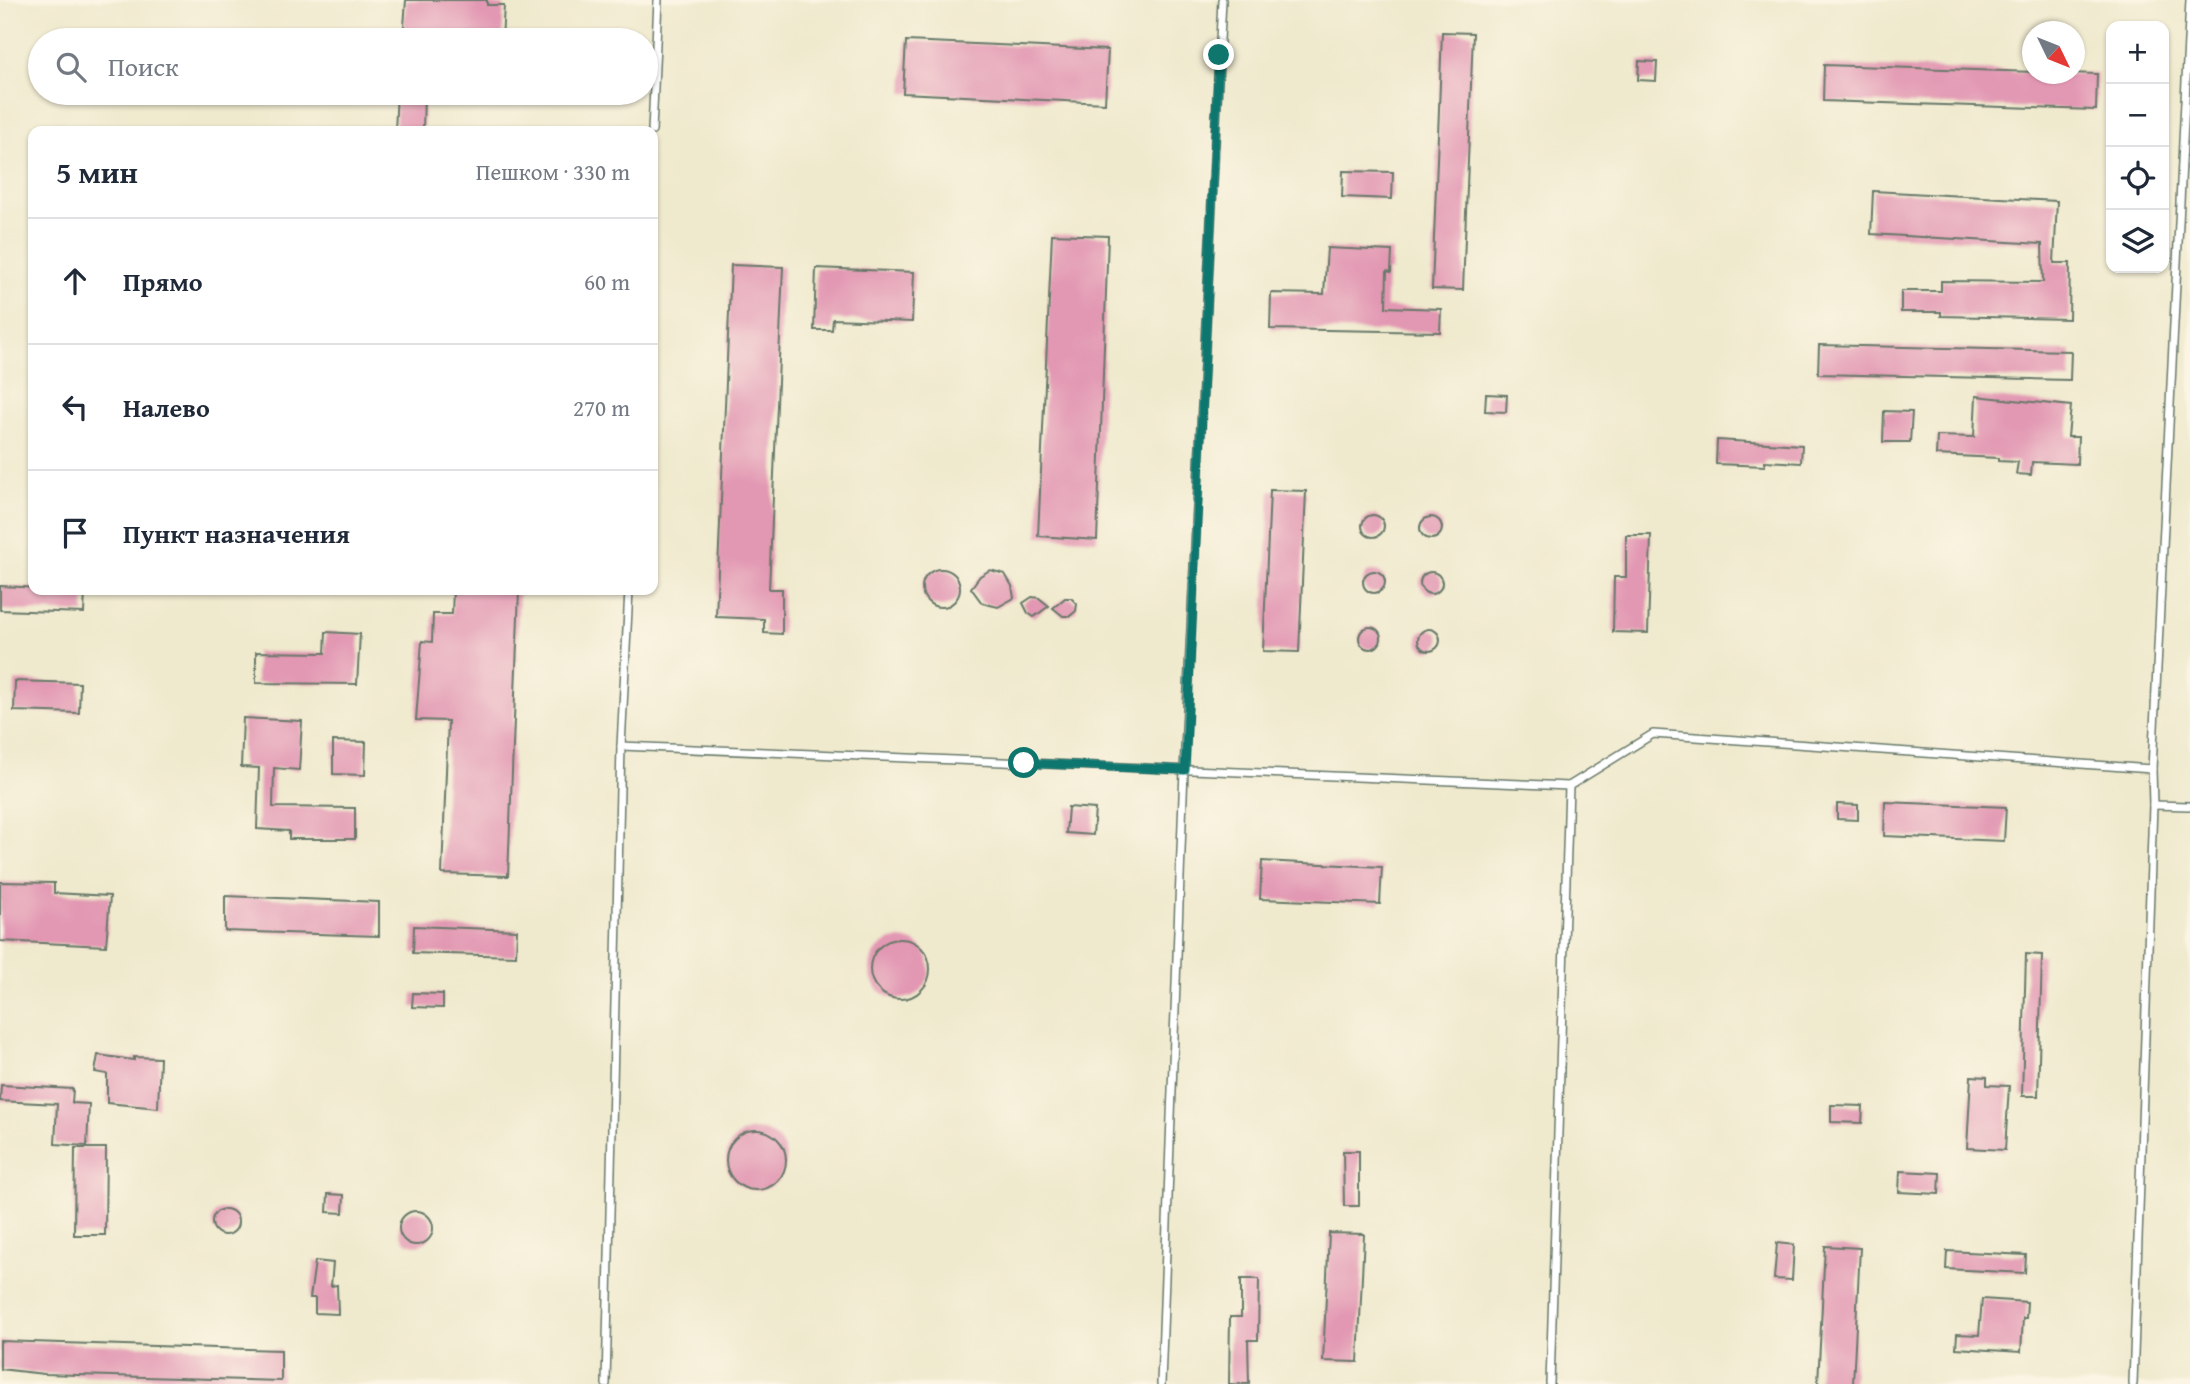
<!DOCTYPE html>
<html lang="ru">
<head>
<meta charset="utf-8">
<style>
	:root { --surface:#fff; --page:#f2f2f3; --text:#1f2937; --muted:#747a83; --line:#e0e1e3 }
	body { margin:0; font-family:"Gentium Book Plus",serif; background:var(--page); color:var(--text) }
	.controls { position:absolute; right:21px; top:21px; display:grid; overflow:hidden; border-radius:14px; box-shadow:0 2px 5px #0004 }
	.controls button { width:63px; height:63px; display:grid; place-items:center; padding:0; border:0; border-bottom:2px solid var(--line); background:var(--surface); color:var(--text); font:35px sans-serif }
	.compass { position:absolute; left:2022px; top:21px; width:63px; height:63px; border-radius:50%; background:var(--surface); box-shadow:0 2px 5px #0004; rotate:133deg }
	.stop { position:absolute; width:21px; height:21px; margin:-16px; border:5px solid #0f766e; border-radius:50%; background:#fff }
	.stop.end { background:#0f766e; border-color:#fff; box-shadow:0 2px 7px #0008 }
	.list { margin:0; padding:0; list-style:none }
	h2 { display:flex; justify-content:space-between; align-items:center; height:91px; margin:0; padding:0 28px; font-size:30px }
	h2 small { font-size:23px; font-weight:400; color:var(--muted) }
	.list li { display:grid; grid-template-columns:46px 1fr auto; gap:21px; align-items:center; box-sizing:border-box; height:126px; padding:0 28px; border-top:2px solid var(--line) }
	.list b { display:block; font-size:26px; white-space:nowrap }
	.list em { font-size:23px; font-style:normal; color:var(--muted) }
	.icon { flex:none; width:38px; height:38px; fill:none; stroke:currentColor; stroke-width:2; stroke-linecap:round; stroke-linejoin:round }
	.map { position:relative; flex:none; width:2190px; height:1384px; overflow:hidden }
	.search { position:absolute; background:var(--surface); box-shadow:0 2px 5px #0004; left:28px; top:28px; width:630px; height:77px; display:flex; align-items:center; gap:18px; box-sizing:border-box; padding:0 24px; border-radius:38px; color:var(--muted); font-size:26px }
	.panel { position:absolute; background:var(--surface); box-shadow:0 2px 5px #0004; left:28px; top:126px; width:630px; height:469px; border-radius:14px }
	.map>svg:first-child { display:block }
	.building { fill:#e297b2 }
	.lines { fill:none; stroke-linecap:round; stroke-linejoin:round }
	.service-casing { stroke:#68796a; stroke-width:10 }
	.service { stroke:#fff; stroke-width:7 }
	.route { stroke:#0f766e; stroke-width:9 }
</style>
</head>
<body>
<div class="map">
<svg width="2190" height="1384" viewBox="0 0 2190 1384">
	<rect width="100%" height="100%" fill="#fcf5e5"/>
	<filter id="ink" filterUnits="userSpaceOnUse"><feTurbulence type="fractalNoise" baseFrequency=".0143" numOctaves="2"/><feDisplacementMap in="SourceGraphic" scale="14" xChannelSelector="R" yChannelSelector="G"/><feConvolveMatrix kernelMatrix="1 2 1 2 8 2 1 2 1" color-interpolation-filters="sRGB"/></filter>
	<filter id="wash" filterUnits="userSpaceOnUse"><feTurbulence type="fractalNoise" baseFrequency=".00686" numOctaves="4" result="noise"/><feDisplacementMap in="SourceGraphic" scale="28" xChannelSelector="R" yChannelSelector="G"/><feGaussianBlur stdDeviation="1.57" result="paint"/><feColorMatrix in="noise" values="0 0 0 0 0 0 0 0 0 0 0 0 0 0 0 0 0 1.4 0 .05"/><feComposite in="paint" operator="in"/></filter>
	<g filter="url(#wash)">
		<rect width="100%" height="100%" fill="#efe9cd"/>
		<g id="blocks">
			<g class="building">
				<polygon points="406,0 487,0 487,5 504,5 502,40 403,40"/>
				<polygon points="1442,32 1473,33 1463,290 1432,289"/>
				<polygon points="906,41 1108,50 1105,103 903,93"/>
				<polygon points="1639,61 1657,62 1656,81 1638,80"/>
				<polygon points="1824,65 2097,74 2096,110 1823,101"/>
				<polygon points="397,93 424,93 423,131 395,131"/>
				<polygon points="1343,171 1393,172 1392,199 1342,197"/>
				<polygon points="1873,191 2057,201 2054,263 2070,263 2069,319 1941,316 1941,312 1901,312 1901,291 1941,291 1941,281 2043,282 2042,244 1871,234"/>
				<polygon points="1052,234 1108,236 1097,540 1038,536"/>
				<polygon points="1327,248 1392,251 1391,272 1387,271 1386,307 1441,309 1440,332 1270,329 1271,293 1324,294"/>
				<polygon points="731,265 783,267 769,589 782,589 782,634 764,633 764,619 716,617"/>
				<polygon points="816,268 914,272 912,322 833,319 832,330 814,330"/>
				<polygon points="1819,345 2071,351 2070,380 1818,374"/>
				<polygon points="1486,394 1507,395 1506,412 1485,411"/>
				<polygon points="1976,396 2071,406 2068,437 2078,437 2077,464 2032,462 2031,475 2016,474 2018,462 1998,461 1998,458 1936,455 1937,436 1974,437"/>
				<polygon points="1884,411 1912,412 1910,442 1883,442"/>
				<polygon points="1717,440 1802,445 1801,463 1765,461 1765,466 1716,464"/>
				<polygon points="1270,490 1306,491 1299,652 1263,651"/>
				<circle cx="1373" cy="526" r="11"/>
				<circle cx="1431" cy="528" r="11"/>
				<polygon points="1626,535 1651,535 1648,633 1613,632 1614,577 1626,577"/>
				<circle cx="941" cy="588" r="19"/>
				<polygon points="990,570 1005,574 1012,586 1014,598 998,607 982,603 971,588 980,576"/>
				<circle cx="1374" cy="582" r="11"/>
				<circle cx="1431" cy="583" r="11"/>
				<polygon points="0,586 85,590 84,613 0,610"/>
				<polygon points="453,590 519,590 508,876 442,874 448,721 416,720 422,641 432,642 433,614 452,614"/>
				<polygon points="1032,597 1039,598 1049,606 1034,617 1028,613 1023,603"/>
				<polygon points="1065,598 1071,598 1077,604 1076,611 1070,616 1063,616 1053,608"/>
				<circle cx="1370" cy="638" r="11"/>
				<circle cx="1429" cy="640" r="11"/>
				<polygon points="326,632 360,634 357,684 256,683 256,652 325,653"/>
				<polygon points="15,681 80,683 79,713 14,711"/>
				<polygon points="243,718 302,721 299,770 274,768 273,807 355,808 355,839 289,839 289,831 257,829 259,768 241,767"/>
				<polygon points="333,741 366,742 365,775 333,774"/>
				<polygon points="1885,802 2006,807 2004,841 1884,836"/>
				<polygon points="1837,804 1858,805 1858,820 1837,819"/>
				<polygon points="1068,807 1095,809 1093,835 1066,833"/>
				<polygon points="1262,861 1382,867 1380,904 1260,899"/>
				<polygon points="0,882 54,883 54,893 110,896 106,946 0,941"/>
				<polygon points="225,896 379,902 379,936 225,931"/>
				<polygon points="414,926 517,930 516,956 413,953"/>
				<circle cx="900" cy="969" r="30"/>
				<polygon points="2026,954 2042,955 2038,1096 2022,1096"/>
				<polygon points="413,993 443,994 443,1008 412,1007"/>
				<polygon points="98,1055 134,1060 134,1057 160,1058 158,1108 107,1103 107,1074 95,1072"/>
				<polygon points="1971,1076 1987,1077 1987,1085 2009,1086 2005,1150 1967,1148"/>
				<polygon points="1,1085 73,1089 72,1103 89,1104 87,1146 55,1144 57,1104 0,1101"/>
				<polygon points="1831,1105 1863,1106 1862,1123 1831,1122"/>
				<circle cx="756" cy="1160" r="30"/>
				<polygon points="75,1148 106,1148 105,1235 74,1235"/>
				<polygon points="1343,1151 1359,1151 1359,1206 1344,1206"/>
				<polygon points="1900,1171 1940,1173 1939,1194 1899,1192"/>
				<polygon points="328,1194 344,1195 343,1213 327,1212"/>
				<circle cx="225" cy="1222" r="13"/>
				<circle cx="416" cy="1228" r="17"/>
				<polygon points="1329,1233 1364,1234 1358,1362 1323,1361"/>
				<polygon points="1777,1243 1794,1245 1792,1280 1774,1279"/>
				<polygon points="1825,1246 1860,1248 1853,1384 1818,1384"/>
				<polygon points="1947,1251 2026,1255 2025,1273 1946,1269"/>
				<polygon points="315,1261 333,1263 331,1286 337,1285 338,1314 315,1313 315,1298 310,1298"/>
				<polygon points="1241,1279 1259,1279 1258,1340 1248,1340 1249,1384 1229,1384 1230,1317 1241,1317"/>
				<polygon points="1982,1299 2027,1302 2026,1318 2023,1318 2021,1352 1956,1348 1957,1334 1979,1335"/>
				<polygon points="0,1341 281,1350 281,1381 44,1374 0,1369"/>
			</g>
		</g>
	</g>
	<g filter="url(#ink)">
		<use href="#blocks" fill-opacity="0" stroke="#68796a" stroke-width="2"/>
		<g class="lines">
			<g class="service-casing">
				<g id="service">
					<polyline points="652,131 658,0"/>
					<polyline points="621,746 1569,786 1653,734 2152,769"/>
					<polyline points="2153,805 2190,806"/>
					<polyline points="606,1384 621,746 629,590"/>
					<polyline points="1161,1384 1184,770 1222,0"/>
					<polyline points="1550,1384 1569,786"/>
					<polyline points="2133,1384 2153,805 2152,769 2190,0"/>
				</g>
			</g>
			<use href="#service" class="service"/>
		</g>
	</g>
	<g class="lines" filter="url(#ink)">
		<polyline class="route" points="1024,763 1185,770 1219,55"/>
	</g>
</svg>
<div class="controls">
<button>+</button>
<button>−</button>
<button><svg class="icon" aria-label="locate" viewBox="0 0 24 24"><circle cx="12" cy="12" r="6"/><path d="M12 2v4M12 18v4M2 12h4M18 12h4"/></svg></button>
<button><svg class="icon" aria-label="layers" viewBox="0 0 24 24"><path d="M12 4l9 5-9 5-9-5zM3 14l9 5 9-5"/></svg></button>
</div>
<svg class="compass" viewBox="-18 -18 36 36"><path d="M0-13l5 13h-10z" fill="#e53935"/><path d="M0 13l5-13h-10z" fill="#747a83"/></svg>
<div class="stop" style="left:1024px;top:763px"></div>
<div class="stop end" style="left:1219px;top:55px"></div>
<div class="search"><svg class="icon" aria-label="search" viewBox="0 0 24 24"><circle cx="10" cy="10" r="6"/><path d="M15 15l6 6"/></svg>Поиск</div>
<section class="panel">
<h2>5 мин<small>Пешком · 330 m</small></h2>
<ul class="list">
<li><svg class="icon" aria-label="ahead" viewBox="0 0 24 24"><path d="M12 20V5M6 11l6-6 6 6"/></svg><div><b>Прямо</b></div><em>60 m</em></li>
<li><svg class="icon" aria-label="left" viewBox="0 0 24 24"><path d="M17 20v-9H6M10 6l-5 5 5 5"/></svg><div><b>Налево</b></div><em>270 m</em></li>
<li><svg class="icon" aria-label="arrive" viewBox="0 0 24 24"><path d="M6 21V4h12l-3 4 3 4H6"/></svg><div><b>Пункт назначения</b></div></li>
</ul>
</section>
</div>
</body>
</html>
